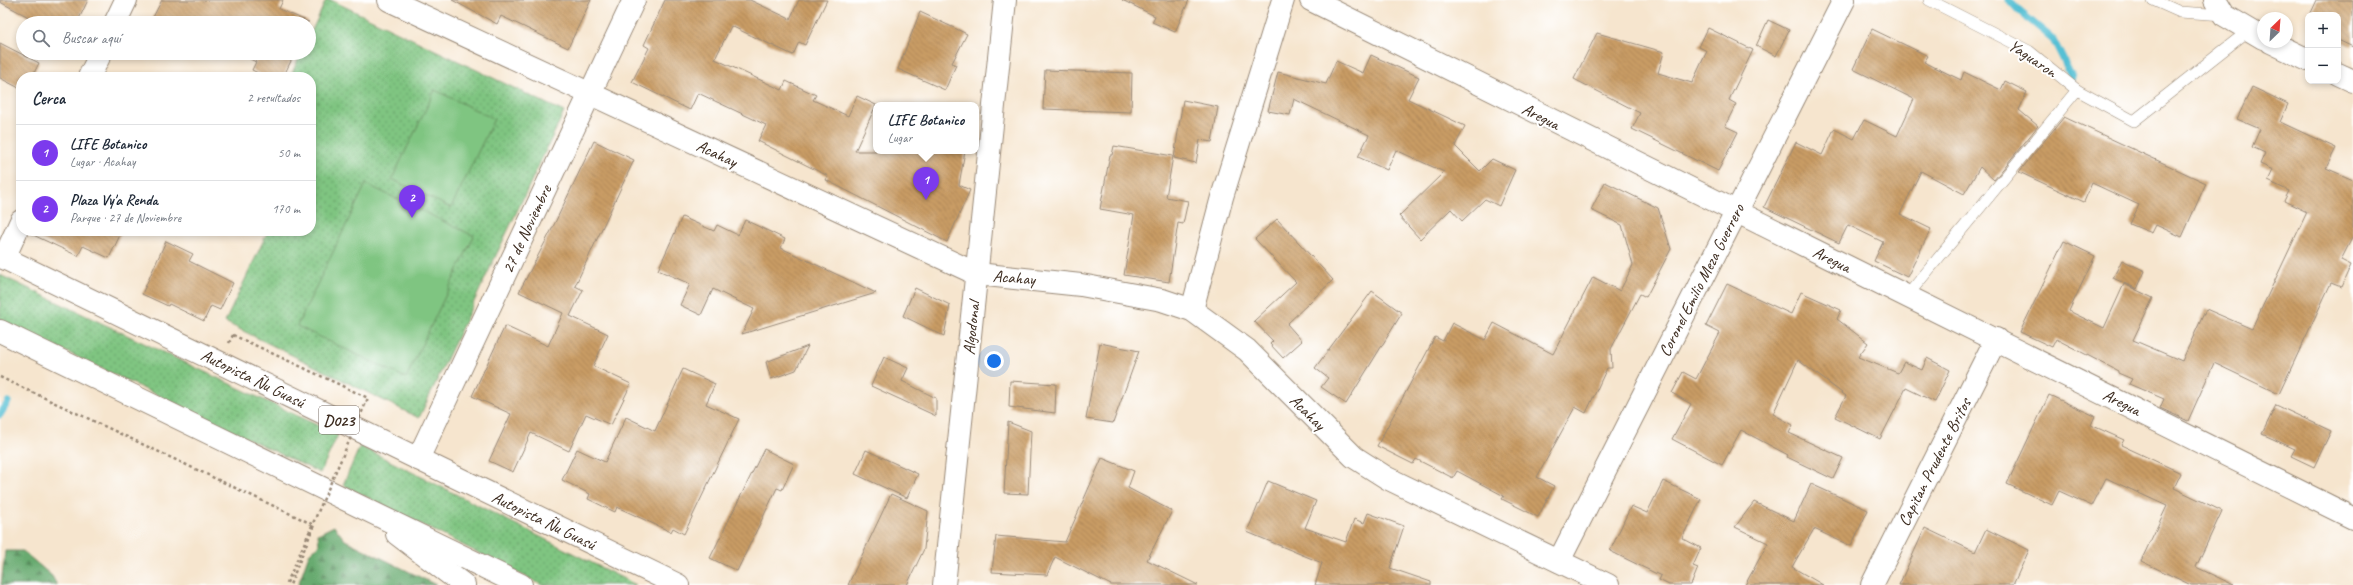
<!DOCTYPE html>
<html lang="es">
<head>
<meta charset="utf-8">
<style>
	:root { --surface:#fff; --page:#f6f6f7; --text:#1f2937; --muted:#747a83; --line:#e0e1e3; --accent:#7c3aed }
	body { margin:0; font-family:Caveat,sans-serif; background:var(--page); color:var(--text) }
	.controls { position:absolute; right:12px; top:12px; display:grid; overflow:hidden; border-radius:8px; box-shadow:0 2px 6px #0003 }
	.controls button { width:36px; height:36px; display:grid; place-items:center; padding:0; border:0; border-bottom:1px solid var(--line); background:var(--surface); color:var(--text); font:20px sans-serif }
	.compass { position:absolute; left:2257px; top:12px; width:36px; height:36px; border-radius:50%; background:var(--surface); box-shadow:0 2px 6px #0003; rotate:25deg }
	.you { position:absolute; left:994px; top:361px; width:14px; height:14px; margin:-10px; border:3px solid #fff; border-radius:50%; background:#1a73e8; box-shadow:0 0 0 6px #1a73e833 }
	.badge { display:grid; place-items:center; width:26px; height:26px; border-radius:50%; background:var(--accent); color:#fff; font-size:13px; font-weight:700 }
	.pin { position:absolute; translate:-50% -33px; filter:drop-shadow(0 1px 2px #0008) }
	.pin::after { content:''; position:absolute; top:21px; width:14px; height:12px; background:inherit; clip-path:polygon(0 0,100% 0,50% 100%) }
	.popup { position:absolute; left:873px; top:102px; width:106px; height:52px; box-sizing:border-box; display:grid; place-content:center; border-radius:8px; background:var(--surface); filter:drop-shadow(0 1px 3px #0005); font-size:13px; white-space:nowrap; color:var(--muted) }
	.popup b { font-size:15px; color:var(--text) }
	.popup::after { content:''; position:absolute; left:50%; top:100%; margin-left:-8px; border:8px solid transparent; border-top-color:var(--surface) }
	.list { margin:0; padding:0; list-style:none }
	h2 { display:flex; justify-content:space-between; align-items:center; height:52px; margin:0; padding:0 16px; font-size:17px }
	h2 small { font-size:13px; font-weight:400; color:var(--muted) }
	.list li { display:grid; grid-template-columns:26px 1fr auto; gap:12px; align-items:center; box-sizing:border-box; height:56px; padding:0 16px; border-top:1px solid var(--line) }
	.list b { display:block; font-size:15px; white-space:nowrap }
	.list p { margin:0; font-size:13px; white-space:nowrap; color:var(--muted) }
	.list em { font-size:13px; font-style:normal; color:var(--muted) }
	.icon { flex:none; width:22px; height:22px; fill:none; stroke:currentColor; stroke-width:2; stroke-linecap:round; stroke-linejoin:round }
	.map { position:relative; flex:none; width:2353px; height:585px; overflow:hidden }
	.search { position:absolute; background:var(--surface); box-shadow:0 2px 6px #0003; left:16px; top:16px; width:300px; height:44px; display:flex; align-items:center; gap:10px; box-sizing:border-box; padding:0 14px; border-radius:22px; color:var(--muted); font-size:15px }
	.panel { position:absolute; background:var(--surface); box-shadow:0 2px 6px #0003; left:16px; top:72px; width:300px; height:164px; border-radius:16px }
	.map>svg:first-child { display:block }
	.grass { fill:url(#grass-dots); stroke:#5d7850 }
	.forest { fill:url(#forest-firs); stroke:#516a46 }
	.pitch { fill:#7fc581; stroke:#5d7850 }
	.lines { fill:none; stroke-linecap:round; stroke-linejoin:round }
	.stream { stroke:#57c0d4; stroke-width:7 }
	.building { fill:url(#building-back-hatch) }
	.lane-casing { stroke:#988876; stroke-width:12 }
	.street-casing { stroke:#988876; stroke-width:24 }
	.highway-casing { stroke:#988876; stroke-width:24 }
	.path { stroke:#988876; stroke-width:2.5; stroke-dasharray:3 3; stroke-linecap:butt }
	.lane { stroke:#fff; stroke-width:11 }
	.street { stroke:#fff; stroke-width:22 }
	.highway { stroke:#fff; stroke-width:22 }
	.path-bridge { stroke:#988876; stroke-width:2.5; stroke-dasharray:3 3; stroke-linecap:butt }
	.labels { text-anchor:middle; stroke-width:4; stroke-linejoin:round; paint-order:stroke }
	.shield { fill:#fff; stroke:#766a62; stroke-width:1 }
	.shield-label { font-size:16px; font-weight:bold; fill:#3b2a1e }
	.street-label { font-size:17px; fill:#3b2a1e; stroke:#fff }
</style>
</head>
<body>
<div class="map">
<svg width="2353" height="585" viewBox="0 0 2353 585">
	<defs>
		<pattern id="grass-dots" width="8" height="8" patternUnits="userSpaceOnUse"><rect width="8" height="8" fill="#7fc581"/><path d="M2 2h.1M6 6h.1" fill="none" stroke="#69a069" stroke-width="1.8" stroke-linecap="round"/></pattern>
		<pattern id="forest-firs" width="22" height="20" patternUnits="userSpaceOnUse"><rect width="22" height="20" fill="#67aa6f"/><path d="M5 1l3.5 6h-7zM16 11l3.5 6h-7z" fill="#568b5b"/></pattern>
		<pattern id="building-back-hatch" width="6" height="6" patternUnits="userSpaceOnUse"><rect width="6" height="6" fill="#c99c65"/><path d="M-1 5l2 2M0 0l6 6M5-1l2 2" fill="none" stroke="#a47f53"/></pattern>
	</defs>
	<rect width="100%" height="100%" fill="#fff"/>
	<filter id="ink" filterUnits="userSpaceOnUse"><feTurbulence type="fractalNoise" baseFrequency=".025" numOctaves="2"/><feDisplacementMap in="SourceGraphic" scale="8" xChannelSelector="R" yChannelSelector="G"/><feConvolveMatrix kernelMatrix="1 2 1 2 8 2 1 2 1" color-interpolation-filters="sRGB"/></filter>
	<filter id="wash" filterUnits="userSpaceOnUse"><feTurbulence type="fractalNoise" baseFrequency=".012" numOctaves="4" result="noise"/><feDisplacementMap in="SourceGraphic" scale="16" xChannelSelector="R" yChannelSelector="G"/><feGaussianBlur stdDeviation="0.9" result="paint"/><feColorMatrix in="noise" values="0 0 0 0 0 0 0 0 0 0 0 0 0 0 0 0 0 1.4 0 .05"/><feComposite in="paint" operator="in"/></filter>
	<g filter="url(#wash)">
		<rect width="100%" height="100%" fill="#f6e5ce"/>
		<g class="grass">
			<polygon points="326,0 331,0 564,112 419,418 225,322 268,231 311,231 311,77 290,77 301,53 309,53 309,37"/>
			<polygon points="0,275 338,435 320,473 0,320"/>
			<polygon points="360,446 636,585 542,585 343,485"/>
		</g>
		<g class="forest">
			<polygon points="334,526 345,540 436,585 298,585 309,554 319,545 318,534"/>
			<polygon points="5,551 23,551 52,576 57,585 1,585"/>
		</g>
		<g class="pitch">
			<polygon points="435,90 494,119 451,208 392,179"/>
			<polygon points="366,184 474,236 406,378 297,326"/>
		</g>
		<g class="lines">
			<g class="stream">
				<polyline points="2009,0 2018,10 2053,39 2072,77"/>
				<polyline points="0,415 8,402"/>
			</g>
		</g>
		<g id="blocks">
			<g class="building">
				<polygon points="0,0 88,0 77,23 40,23 0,2"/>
				<polygon points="162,0 283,0 279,9 309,22 150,23"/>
				<polygon points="452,0 591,0 568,48 501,16 497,24"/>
				<polygon points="665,0 750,0 790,19 799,0 827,0 805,45 799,42 793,55 731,26 715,59 782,90 786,81 816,95 813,100 848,116 857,96 876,105 855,151 965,151 959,185 970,190 947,242 826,180 828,176 758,141 766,125 698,93 690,110 632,82 649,48 644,45"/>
				<polygon points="1122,0 1189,0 1175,32 1152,22 1155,16"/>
				<polygon points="2317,0 2353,0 2353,47 2338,40 2338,15 2310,15"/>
				<polygon points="920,12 967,34 952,63 956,65 945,90 898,69"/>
				<polygon points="1768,20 1789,30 1776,56 1756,46"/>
				<polygon points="1708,28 1753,50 1729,100 1736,104 1725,126 1738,132 1718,171 1632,129 1640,113 1574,79 1597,33 1664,52 1658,73 1692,83 1707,51 1699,47"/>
				<polygon points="1872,29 1928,56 1924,62 1961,80 1964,72 2001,90 2005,81 2027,92 2019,110 2038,126 1994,180 1980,167 1964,194 1921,171 1900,214 1931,229 1907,277 1874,261 1883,242 1848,225 1839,243 1764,207 1796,142 1822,155 1834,129 1854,139 1864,120 1897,136 1914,99 1853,69"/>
				<polygon points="0,43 39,63 32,77 21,77 21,89 0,78"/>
				<polygon points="238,53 295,53 283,77 266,77 252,70 256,62"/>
				<polygon points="1371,55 1419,77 1408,99 1465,126 1455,146 1480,171 1492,159 1515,170 1499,206 1485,199 1462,221 1451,209 1420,239 1399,216 1444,172 1396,150 1387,170 1358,157 1369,135 1294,99 1290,115 1268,111 1278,72 1326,84 1336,61 1363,73"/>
				<polygon points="1045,70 1132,73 1131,112 1043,109"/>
				<polygon points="2252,87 2288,104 2280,122 2336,148 2326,168 2353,180 2353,236 2341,260 2351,265 2341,287 2331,283 2279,394 2214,363 2188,421 2160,408 2164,399 2129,384 2132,379 2118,373 2118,371 2056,339 2052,347 2020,332 2064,241 2095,256 2069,311 2104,328 2124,284 2153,298 2133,340 2182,361 2206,309 2252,329 2307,212 2284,201 2289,191 2268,181 2273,170 2260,164 2265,153 2252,147 2260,129 2237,119"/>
				<polygon points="1183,100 1218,107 1212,142 1200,140 1196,163 1174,158"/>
				<polygon points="2064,117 2206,183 2182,237 2156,225 2152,233 2130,224 2139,205 2092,183 2084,202 2019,172"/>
				<polygon points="594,141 634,160 575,286 583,290 570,316 608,334 593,366 631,384 611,425 586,414 569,451 531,433 513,472 489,461 511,414 472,396 505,326 548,346 563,313 519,292 552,229"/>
				<polygon points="1114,146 1173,156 1166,197 1188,201 1183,224 1178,223 1169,282 1124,275 1134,215 1100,209 1110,155 1112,155"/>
				<polygon points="1605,182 1658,208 1671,249 1646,297 1640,294 1611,349 1612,368 1607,368 1586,413 1575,407 1537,477 1554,486 1538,517 1502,499 1504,496 1457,471 1453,478 1416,459 1413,464 1377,446 1435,337 1443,341 1452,323 1485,340 1494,323 1553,354 1593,277 1620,291 1633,265 1622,225 1591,210"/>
				<polygon points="682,217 714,231 717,225 738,235 745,220 785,239 781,248 876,293 742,334 754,309 713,289 701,315 680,305 690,284 658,270"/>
				<polygon points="1277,219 1333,280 1287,324 1302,341 1283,358 1270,344 1273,341 1254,321 1296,282 1255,239"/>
				<polygon points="30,231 122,231 109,258 83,246 78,256 29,233"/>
				<polygon points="166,241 193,254 189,261 233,283 220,310 211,306 204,321 169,304 168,306 142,294"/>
				<polygon points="2122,260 2145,271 2137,289 2113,278"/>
				<polygon points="1727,284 1791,314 1801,292 1841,310 1837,319 1868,343 1858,357 1898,373 1904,362 1922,370 1927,358 1950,370 1935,402 1906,388 1880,439 1835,417 1846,396 1798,360 1773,414 1793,425 1789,433 1843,458 1833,479 1787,457 1788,455 1741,430 1722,465 1672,439 1691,404 1672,393 1683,372 1696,379 1720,333 1706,326"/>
				<polygon points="915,288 950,305 944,336 903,316"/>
				<polygon points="1372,291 1402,313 1346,404 1321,387 1328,378 1315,368"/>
				<polygon points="1100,343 1139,351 1113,423 1086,419"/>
				<polygon points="808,346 796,370 771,379 766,362"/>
				<polygon points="884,357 908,368 902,381 936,398 936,416 871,386"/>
				<polygon points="683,369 715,384 706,404 739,419 684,534 673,528 671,532 617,507 615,512 588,499 590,494 562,480 577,449 605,462 626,417 655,431"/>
				<polygon points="1010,381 1056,384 1055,413 1009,407"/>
				<polygon points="2049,395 2095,416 2091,425 2124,440 2121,445 2181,473 2174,488 2222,511 2196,567 2234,585 2191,585 2141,561 2167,506 2106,478 2092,506 2059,491 2052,505 2007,484"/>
				<polygon points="2276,405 2331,431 2314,467 2291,456 2295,449 2262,434"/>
				<polygon points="1008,422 1031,431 1028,494 1004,493"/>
				<polygon points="764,449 794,464 782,490 777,488 737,571 710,558"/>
				<polygon points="866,450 918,474 907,498 855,474"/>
				<polygon points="1102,458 1134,471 1128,488 1172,511 1147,560 1198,585 1111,585 1055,557 1047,575 992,572 996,536 1065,542"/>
				<polygon points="1268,481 1316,501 1305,528 1346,542 1354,519 1364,523 1368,513 1404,526 1390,568 1431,582 1431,585 1315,585 1322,563 1247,532"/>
				<polygon points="1663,481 1701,499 1682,538 1701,548 1693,566 1698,568 1691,585 1669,585 1659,580 1661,576 1610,551 1631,506 1647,513"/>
				<polygon points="1811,484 1868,510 1851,546 1814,529 1792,567 1823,585 1745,585 1768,543 1735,527 1754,502 1794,521"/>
				<polygon points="891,494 928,511 924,549 907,585 848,585"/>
				<polygon points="1925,528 1975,552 1986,529 2029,550 2013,585 1899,585"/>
			</g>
		</g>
	</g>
	<g filter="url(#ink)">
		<use href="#blocks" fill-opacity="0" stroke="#988876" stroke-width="1"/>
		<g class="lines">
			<g class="lane-casing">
				<g id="lane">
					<polyline points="1929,0 2029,51 2077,90 2134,121 2248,31"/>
					<polyline points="2153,0 2180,12 2224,15"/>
					<polyline points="1907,296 2077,90"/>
				</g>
			</g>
			<g class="street-casing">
				<g id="street">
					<polyline points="389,0 977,274 1081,285 1162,300 1192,310 1247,350 1354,457 1387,478 1608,585"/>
					<path d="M1311,0C1658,174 2006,344 2353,518"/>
					<polyline points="2215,0 2224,15 2263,38"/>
					<polyline points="115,23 126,0"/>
					<polyline points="2271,42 2308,60"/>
					<polyline points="2338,74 2353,81"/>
					<polyline points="89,77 101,53"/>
					<polyline points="4,258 21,221"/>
					<polyline points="1192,310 1222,197 1283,0"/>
					<polyline points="418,459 634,0"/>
					<polyline points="1559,561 1844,0"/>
					<polyline points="944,585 1005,0"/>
					<polyline points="1872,585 1996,339"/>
				</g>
			</g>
			<g class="highway-casing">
				<g id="highway">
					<polyline points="0,256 678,585"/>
					<polyline points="0,331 521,585"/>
					<polyline points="397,534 464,585"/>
				</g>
			</g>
			<g class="path">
				<polyline points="229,343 233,335"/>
				<polyline points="0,377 314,525 290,585"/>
			</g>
			<use href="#lane" class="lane"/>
			<use href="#street" class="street"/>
			<use href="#highway" class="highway"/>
			<polyline class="path-bridge" points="233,335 368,398 286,585"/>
		</g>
	</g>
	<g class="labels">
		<rect class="shield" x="319" y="406" width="40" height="28" rx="3"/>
		<g class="shield-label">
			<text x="339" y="426">D023</text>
		</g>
		<g class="street-label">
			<text transform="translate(2033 58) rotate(34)" y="6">Yaguaron</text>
			<text transform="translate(1541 116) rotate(27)" y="6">Aregua</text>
			<text transform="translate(717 153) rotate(25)" y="6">Acahay</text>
			<text transform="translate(526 229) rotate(-65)" y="6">27 de Noviembre</text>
			<text transform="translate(1832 259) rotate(26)" y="6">Aregua</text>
			<text transform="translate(1014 277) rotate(5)" y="6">Acahay</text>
			<text transform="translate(1701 280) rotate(-63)" y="6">Coronel Emilio Meza Guerrero</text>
			<text transform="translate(971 328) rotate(-84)" y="6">Algodonal</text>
			<text transform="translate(253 378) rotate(26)" y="6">Autopista Ñu Guasú</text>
			<text transform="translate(2122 402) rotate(27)" y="6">Aregua</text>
			<text transform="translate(1308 412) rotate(45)" y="6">Acahay</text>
			<text transform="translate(1934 462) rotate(-63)" y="6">Capitan Prudente Britos</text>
			<text transform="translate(544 520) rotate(26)" y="6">Autopista Ñu Guasú</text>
		</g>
	</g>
</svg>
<div class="controls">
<button>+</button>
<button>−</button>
</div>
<svg class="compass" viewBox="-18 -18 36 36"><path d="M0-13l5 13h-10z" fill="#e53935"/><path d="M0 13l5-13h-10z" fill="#747a83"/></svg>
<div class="you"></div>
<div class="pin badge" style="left:926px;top:200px">1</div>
<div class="popup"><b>LIFE Botanico</b>Lugar</div>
<div class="pin badge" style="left:412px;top:218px">2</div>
<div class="search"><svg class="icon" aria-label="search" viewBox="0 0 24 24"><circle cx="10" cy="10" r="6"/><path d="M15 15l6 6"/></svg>Buscar aquí</div>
<section class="panel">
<h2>Cerca<small>2 resultados</small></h2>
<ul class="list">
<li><span class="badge">1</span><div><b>LIFE Botanico</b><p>Lugar · Acahay</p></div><em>50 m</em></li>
<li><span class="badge">2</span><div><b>Plaza Vy'a Renda</b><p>Parque · 27 de Noviembre</p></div><em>170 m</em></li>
</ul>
</section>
</div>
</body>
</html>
